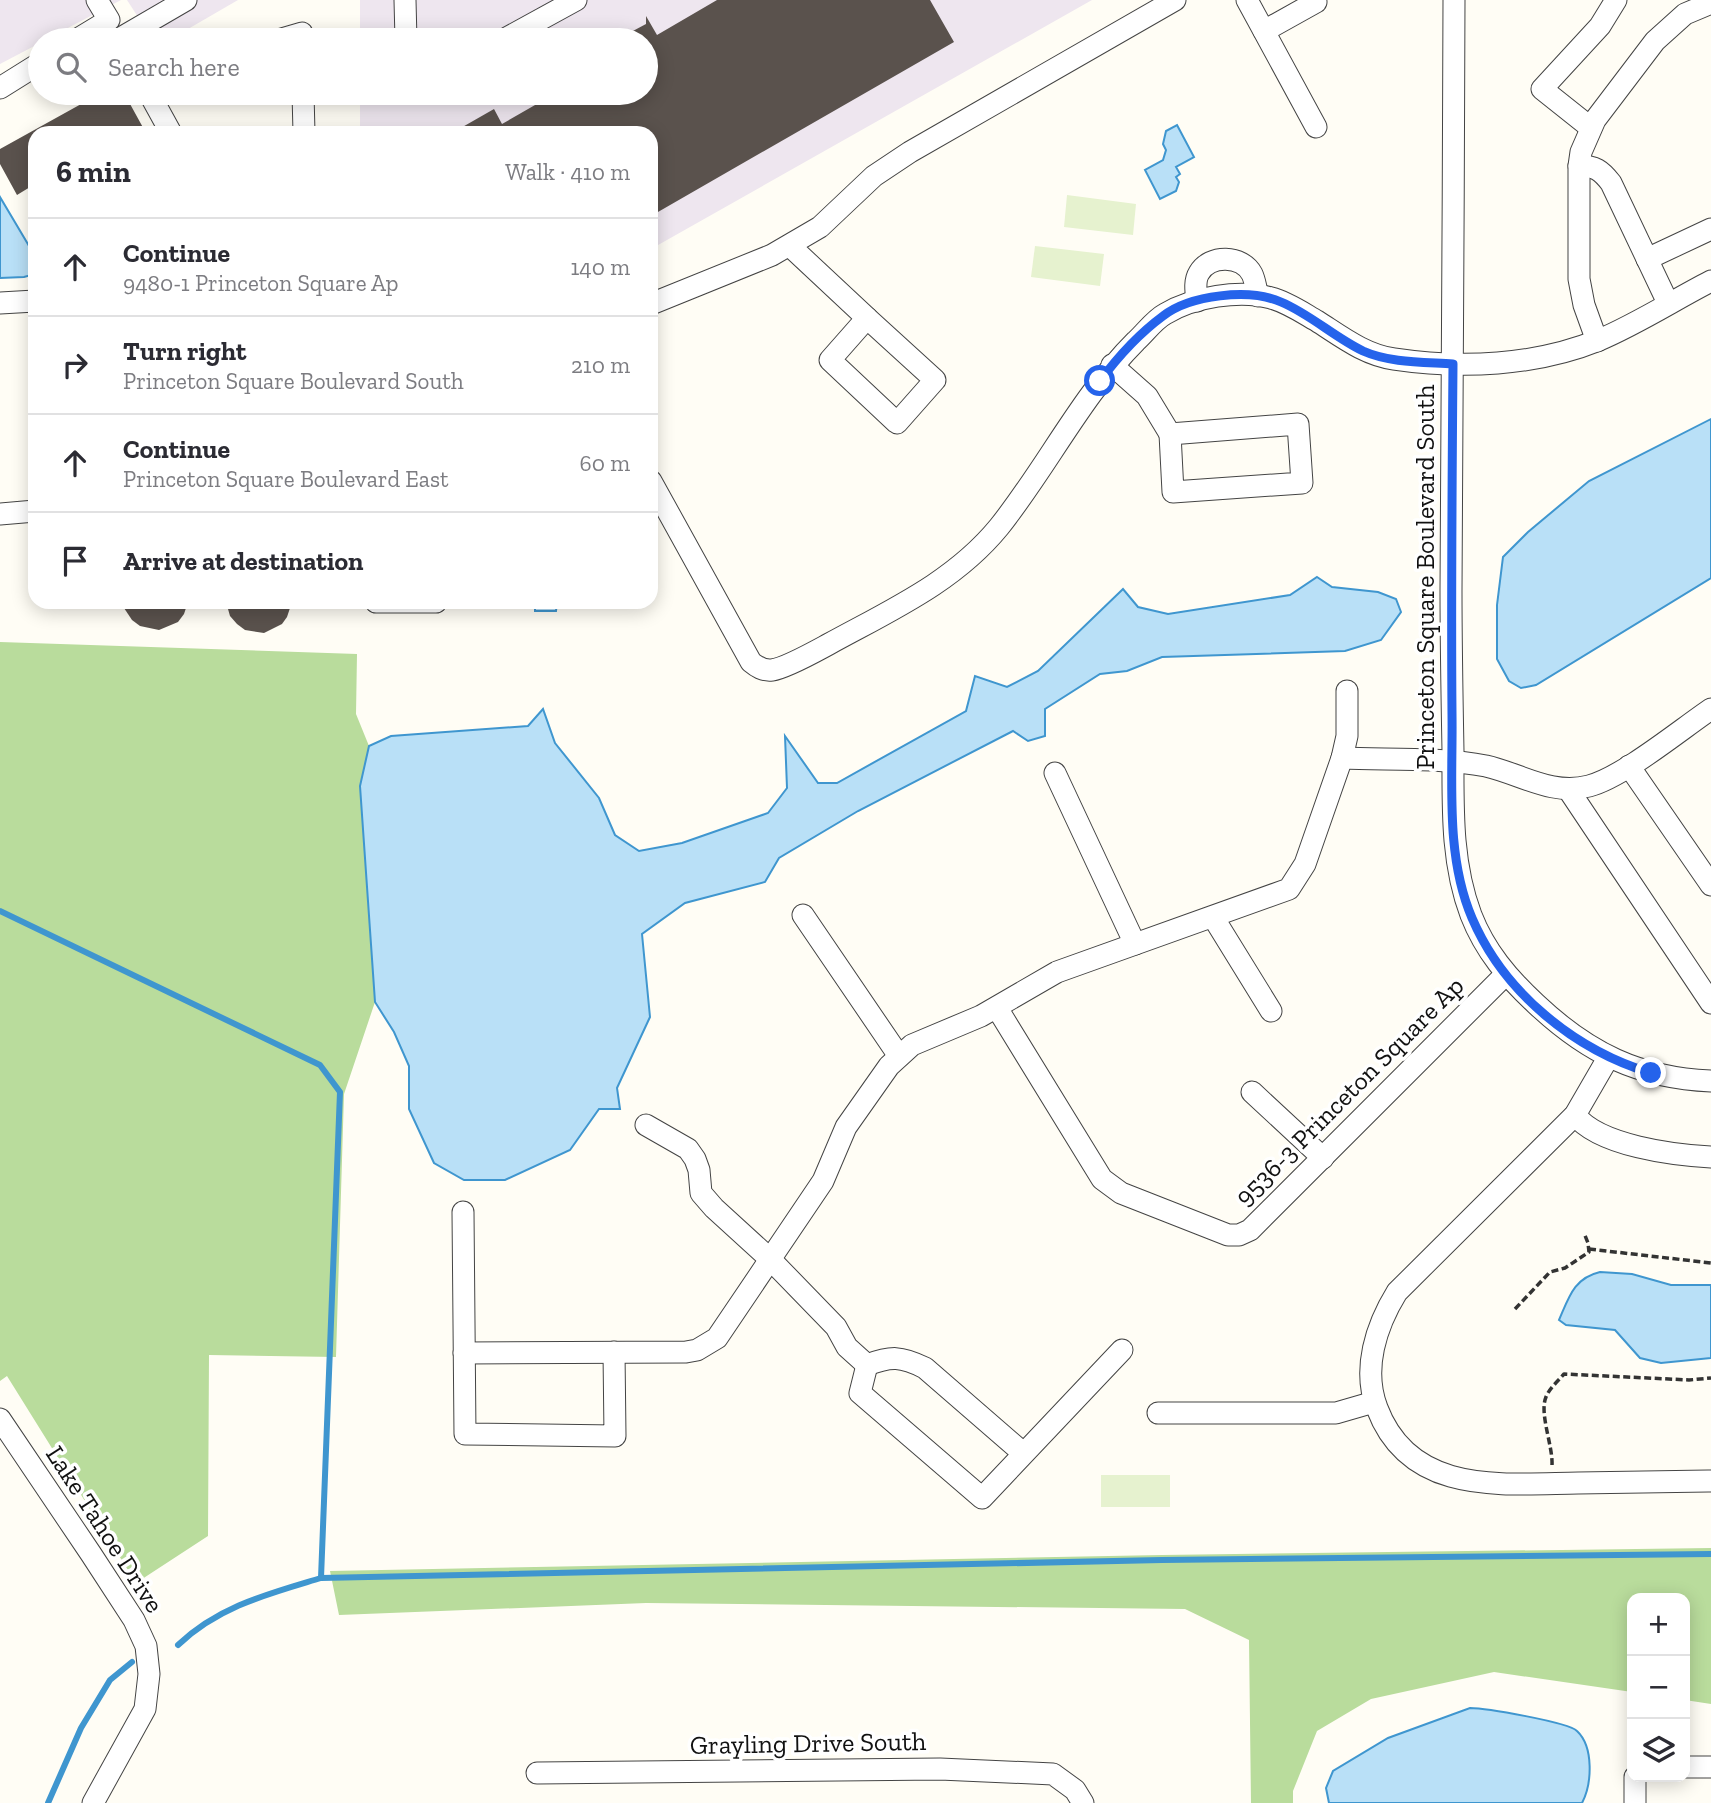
<!DOCTYPE html>
<html lang="en">
<head>
<meta charset="utf-8">
<style>
	:root { --surface:#fff; --page:#f2f2f3; --text:#2b2b33; --muted:#7c7c81; --line:#e1e1e2 }
	body { margin:0; font-family:"Zilla Slab",serif; background:var(--page); color:var(--text) }
	.controls { position:absolute; right:21px; bottom:21px; display:grid; overflow:hidden; border-radius:14px; box-shadow:0 4px 18px #0003 }
	.controls button { width:63px; height:63px; display:grid; place-items:center; padding:0; border:0; border-bottom:2px solid var(--line); background:var(--surface); color:var(--text); font:35px sans-serif }
	.stop { position:absolute; width:21px; height:21px; margin:-16px; border:5px solid #2563eb; border-radius:50%; background:#fff }
	.stop.end { background:#2563eb; border-color:#fff; box-shadow:0 2px 7px #0008 }
	.list { margin:0; padding:0; list-style:none }
	h2 { display:flex; justify-content:space-between; align-items:center; height:91px; margin:0; padding:0 28px; font-size:30px }
	h2 small { font-size:23px; font-weight:400; color:var(--muted) }
	.list li { display:grid; grid-template-columns:46px 1fr auto; gap:21px; align-items:center; box-sizing:border-box; height:98px; padding:0 28px; border-top:2px solid var(--line) }
	.list b { display:block; font-size:26px; white-space:nowrap }
	.list p { margin:0; font-size:23px; white-space:nowrap; color:var(--muted) }
	.list em { font-size:23px; font-style:normal; color:var(--muted) }
	.icon { flex:none; width:38px; height:38px; fill:none; stroke:currentColor; stroke-width:2; stroke-linecap:round; stroke-linejoin:round }
	.map { position:relative; flex:none; width:1711px; height:1803px; overflow:hidden }
	.search { position:absolute; background:var(--surface); box-shadow:0 4px 18px #0003; left:28px; top:28px; width:630px; height:77px; display:flex; align-items:center; gap:18px; box-sizing:border-box; padding:0 24px; border-radius:38px; color:var(--muted); font-size:26px }
	.panel { position:absolute; background:var(--surface); box-shadow:0 4px 18px #0003; left:28px; top:126px; width:630px; height:483px; border-radius:21px }
	.map>svg:first-child { display:block }
	.industrial { fill:#eee6ef }
	.forest { fill:#b9dc9c }
	.pitch { fill:#e6f2cf }
	.water { fill:#b9e0f7; stroke:#3f96cf; stroke-width:2 }
	.lines { fill:none; stroke-linecap:round; stroke-linejoin:round }
	.stream { stroke:#3f96cf; stroke-width:6 }
	.building { fill:#5a524d }
	.minor-casing { stroke:#444; stroke-width:23 }
	.path { stroke:#333; stroke-width:3.5; stroke-dasharray:7 3.5; stroke-linecap:butt }
	.minor { stroke:#fff; stroke-width:21 }
	.route { stroke:#2563eb; stroke-width:9 }
	.labels { text-anchor:middle; stroke-width:7; stroke-linejoin:round; paint-order:stroke }
	.street-label { font-size:26px; fill:#111; stroke:#fff }
</style>
</head>
<body>
<div class="map">
<svg width="1711" height="1803" viewBox="0 0 1711 1803">
	<rect width="100%" height="100%" fill="#fffdf5"/>
	<g class="industrial">
		<polygon points="0,0 121,0 45,40 40,40 40,43 0,64"/>
		<polygon points="127,0 238,0 169,40 153,40"/>
		<polygon points="360,0 1092,0 651,249 651,133 360,133 360,93 646,93 646,40 360,40"/>
	</g>
	<g class="forest">
		<polygon points="0,642 357,654 356,714 369,746 360,786 375,1002 344,1094 336,1357 209,1355 208,1536 136,1583 7,1376 0,1381"/>
		<polygon points="1711,1548 1711,1704 1685,1700 1685,1598 1632,1598 1632,1692 1494,1672 1371,1699 1317,1731 1293,1791 1293,1803 1251,1803 1249,1640 1185,1609 646,1603 339,1615 330,1571 1162,1555"/>
	</g>
	<g class="pitch">
		<polygon points="1067,195 1136,204 1133,235 1064,227"/>
		<polygon points="1035,246 1104,254 1100,286 1031,277"/>
		<rect x="1101" y="1475" width="69" height="32"/>
	</g>
	<g class="water">
		<polygon points="1177,125 1194,157 1176,167 1180,174 1176,177 1179,182 1176,191 1160,199 1145,170 1163,160 1166,150 1163,144 1166,131"/>
		<polygon points="0,197 35,256 35,274 24,277 0,278"/>
		<polygon points="1711,419 1711,578 1536,685 1521,688 1509,681 1497,659 1497,605 1503,557 1528,532 1589,481"/>
		<polygon points="1317,577 1332,587 1378,592 1396,599 1401,612 1381,640 1345,651 1162,657 1127,671 1100,674 1045,709 1045,736 1028,741 1013,731 858,811 779,858 765,882 685,903 642,934 650,1017 617,1088 620,1109 599,1109 570,1150 505,1180 464,1180 434,1163 409,1109 409,1066 394,1032 375,1002 360,786 369,746 391,736 528,726 543,709 555,743 599,798 615,835 639,851 682,843 768,813 787,788 785,736 818,783 837,783 966,711 975,676 1007,687 1038,671 1123,589 1138,607 1168,614 1290,595"/>
		<polygon points="535,602 557,602 556,611 535,611"/>
		<path d="M1600,1272L1632,1274L1671,1285H1711V1358L1661,1363L1640,1358L1615,1330L1566,1325L1559,1320C1569,1297 1574,1278 1600,1272Z"/>
		<path d="M1470,1708C1485,1708 1568,1722 1577,1731C1594,1747 1592,1784 1582,1803H1329L1326,1788L1333,1771L1388,1738Z"/>
	</g>
	<g class="lines">
		<g class="stream">
			<polyline points="0,911 320,1065 340,1092 321,1578"/>
			<path d="M178,1645C219,1606 268,1594 321,1578L1162,1560L1711,1554"/>
			<polyline points="48,1803 81,1728 110,1680 132,1662"/>
		</g>
	</g>
	<g class="building">
		<polygon points="717,0 930,0 954,42 651,216 651,133 452,133 494,109 502,124 556,93 646,93 646,40 616,40 646,24 646,16 657,35"/>
		<polygon points="101,93 124,93 146,133 35,133 35,184 17,195 0,164 0,149"/>
		<polygon points="120,602 188,602 184,614 178,622 159,630 140,626 132,620"/>
		<polygon points="226,602 292,602 287,617 282,624 264,633 245,630 237,624 230,616"/>
	</g>
	<g class="lines">
		<g class="minor-casing">
			<g id="minor">
				<polyline points="405,0 406,40"/>
				<polyline points="1247,0 1316,127"/>
				<path d="M1454,0C1453,197 1453,394 1451,591C1451,645 1452,698 1453,751C1453,807 1451,862 1471,915C1485,951 1508,978 1536,1004C1588,1053 1639,1078 1711,1081"/>
				<polyline points="1264,31 1316,2 1315,0"/>
				<polyline points="119,39 186,0"/>
				<polyline points="76,40 109,20 97,0"/>
				<polyline points="278,40 302,33 302,40"/>
				<polyline points="503,40 576,0"/>
				<polyline points="0,88 40,63"/>
				<polyline points="149,93 171,133"/>
				<polyline points="303,93 304,133"/>
				<polyline points="1591,128 1542,89 1600,26 1616,0"/>
				<path d="M1579,166C1595,166 1601,170 1611,183L1668,303"/>
				<polyline points="790,246 867,318"/>
				<polyline points="1647,259 1711,229"/>
				<path d="M1197,301C1196,292 1194,281 1199,273C1210,254 1242,255 1252,274C1255,280 1256,289 1258,296"/>
				<polyline points="0,303 35,301"/>
				<polyline points="651,304 772,255 820,227 874,176 910,152 1175,0"/>
				<polygon points="867,318 935,380 897,423 830,360"/>
				<polyline points="1597,341 1584,305 1579,279 1579,166 1581,152 1595,120 1655,41 1685,14 1711,3"/>
				<polyline points="1112,365 1147,396 1170,434"/>
				<polygon points="1298,424 1302,483 1173,492 1170,434"/>
				<path d="M651,481L751,662C757,667 763,671 772,670C786,668 816,651 829,644C891,610 954,582 999,527C1047,467 1081,396 1136,341C1145,333 1154,320 1165,314C1193,297 1240,289 1271,298C1287,302 1303,313 1317,321C1342,337 1365,355 1394,359C1461,369 1535,366 1599,340C1637,324 1674,300 1711,281"/>
				<polyline points="0,514 35,511"/>
				<polyline points="376,602 436,602"/>
				<path d="M1342,758C1389,760 1440,757 1486,766C1521,774 1552,796 1589,786C1623,777 1680,730 1711,709"/>
				<polyline points="1629,766 1711,885"/>
				<polyline points="1055,773 1135,944"/>
				<polyline points="1568,789 1711,1003"/>
				<polyline points="803,915 899,1056"/>
				<polyline points="1213,917 1271,1011"/>
				<polyline points="997,1008 1102,1179 1121,1193 1228,1235 1239,1235 1250,1230 1506,974"/>
				<path d="M1608,1058L1575,1115L1397,1292C1376,1326 1362,1369 1377,1408C1410,1496 1502,1484 1578,1483C1623,1482 1667,1482 1711,1481"/>
				<polyline points="1252,1092 1323,1158"/>
				<path d="M1575,1115C1599,1146 1674,1155 1711,1157"/>
				<polyline points="646,1125 688,1149 695,1159 699,1170 701,1193 714,1208 771,1260 836,1327 847,1347 867,1365"/>
				<polyline points="463,1212 465,1434 615,1436 614,1352"/>
				<polyline points="464,1353 686,1352 697,1350 717,1338 823,1181 846,1127 889,1066 912,1045 981,1016 1057,972 1289,889 1305,864 1342,758 1347,736 1347,691"/>
				<polyline points="867,1365 860,1393 982,1498 1122,1350"/>
				<path d="M867,1365C891,1356 901,1356 925,1368L1023,1453"/>
				<polyline points="1158,1413 1336,1413 1374,1402"/>
				<polyline points="0,1419 91,1554 134,1620 146,1646 149,1674 145,1709 93,1803"/>
				<polyline points="1685,1767 1711,1767"/>
				<polyline points="537,1773 940,1769 1053,1774 1075,1790 1083,1803"/>
				<polyline points="1635,1803 1635,1777"/>
			</g>
		</g>
		<g class="path">
			<polyline points="1589,1249 1711,1263"/>
			<polyline points="1515,1309 1550,1272 1565,1268 1589,1252 1588,1243 1584,1233"/>
			<path d="M1552,1465C1553,1446 1539,1413 1546,1397C1549,1389 1558,1381 1564,1374L1689,1380L1711,1378"/>
		</g>
		<use href="#minor" class="minor"/>
	</g>
	<g class="lines">
		<path class="route" d="M1100,381C1117,358 1140,333 1163,316C1190,295 1249,288 1281,302C1310,314 1334,337 1363,351C1390,363 1423,362 1453,364C1452,481 1451,597 1452,714C1453,781 1445,855 1472,918C1504,993 1575,1050 1651,1073"/>
	</g>
	<g class="labels">
		<g class="street-label">
			<text transform="translate(1425 577) rotate(-90)" y="9">Princeton Square Boulevard South</text>
			<text transform="translate(1349 1091) rotate(-45)" y="9">9536-3 Princeton Square Ap</text>
			<text transform="translate(105 1529) rotate(57)" y="9">Lake Tahoe Drive</text>
			<text transform="translate(808 1743) rotate(-1)" y="9">Grayling Drive South</text>
		</g>
	</g>
</svg>
<div class="controls">
<button>+</button>
<button>−</button>
<button><svg class="icon" aria-label="layers" viewBox="0 0 24 24"><path d="M12 4l9 5-9 5-9-5zM3 14l9 5 9-5"/></svg></button>
</div>
<div class="stop" style="left:1100px;top:381px"></div>
<div class="stop end" style="left:1651px;top:1073px"></div>
<div class="search"><svg class="icon" aria-label="search" viewBox="0 0 24 24"><circle cx="10" cy="10" r="6"/><path d="M15 15l6 6"/></svg>Search here</div>
<section class="panel">
<h2>6 min<small>Walk · 410 m</small></h2>
<ul class="list">
<li><svg class="icon" aria-label="ahead" viewBox="0 0 24 24"><path d="M12 20V5M6 11l6-6 6 6"/></svg><div><b>Continue</b><p>9480-1 Princeton Square Ap</p></div><em>140 m</em></li>
<li><svg class="icon" aria-label="right" viewBox="0 0 24 24"><path d="M7 20v-9h11M14 6l5 5-5 5"/></svg><div><b>Turn right</b><p>Princeton Square Boulevard South</p></div><em>210 m</em></li>
<li><svg class="icon" aria-label="ahead" viewBox="0 0 24 24"><path d="M12 20V5M6 11l6-6 6 6"/></svg><div><b>Continue</b><p>Princeton Square Boulevard East</p></div><em>60 m</em></li>
<li><svg class="icon" aria-label="arrive" viewBox="0 0 24 24"><path d="M6 21V4h12l-3 4 3 4H6"/></svg><div><b>Arrive at destination</b></div></li>
</ul>
</section>
</div>
</body>
</html>
